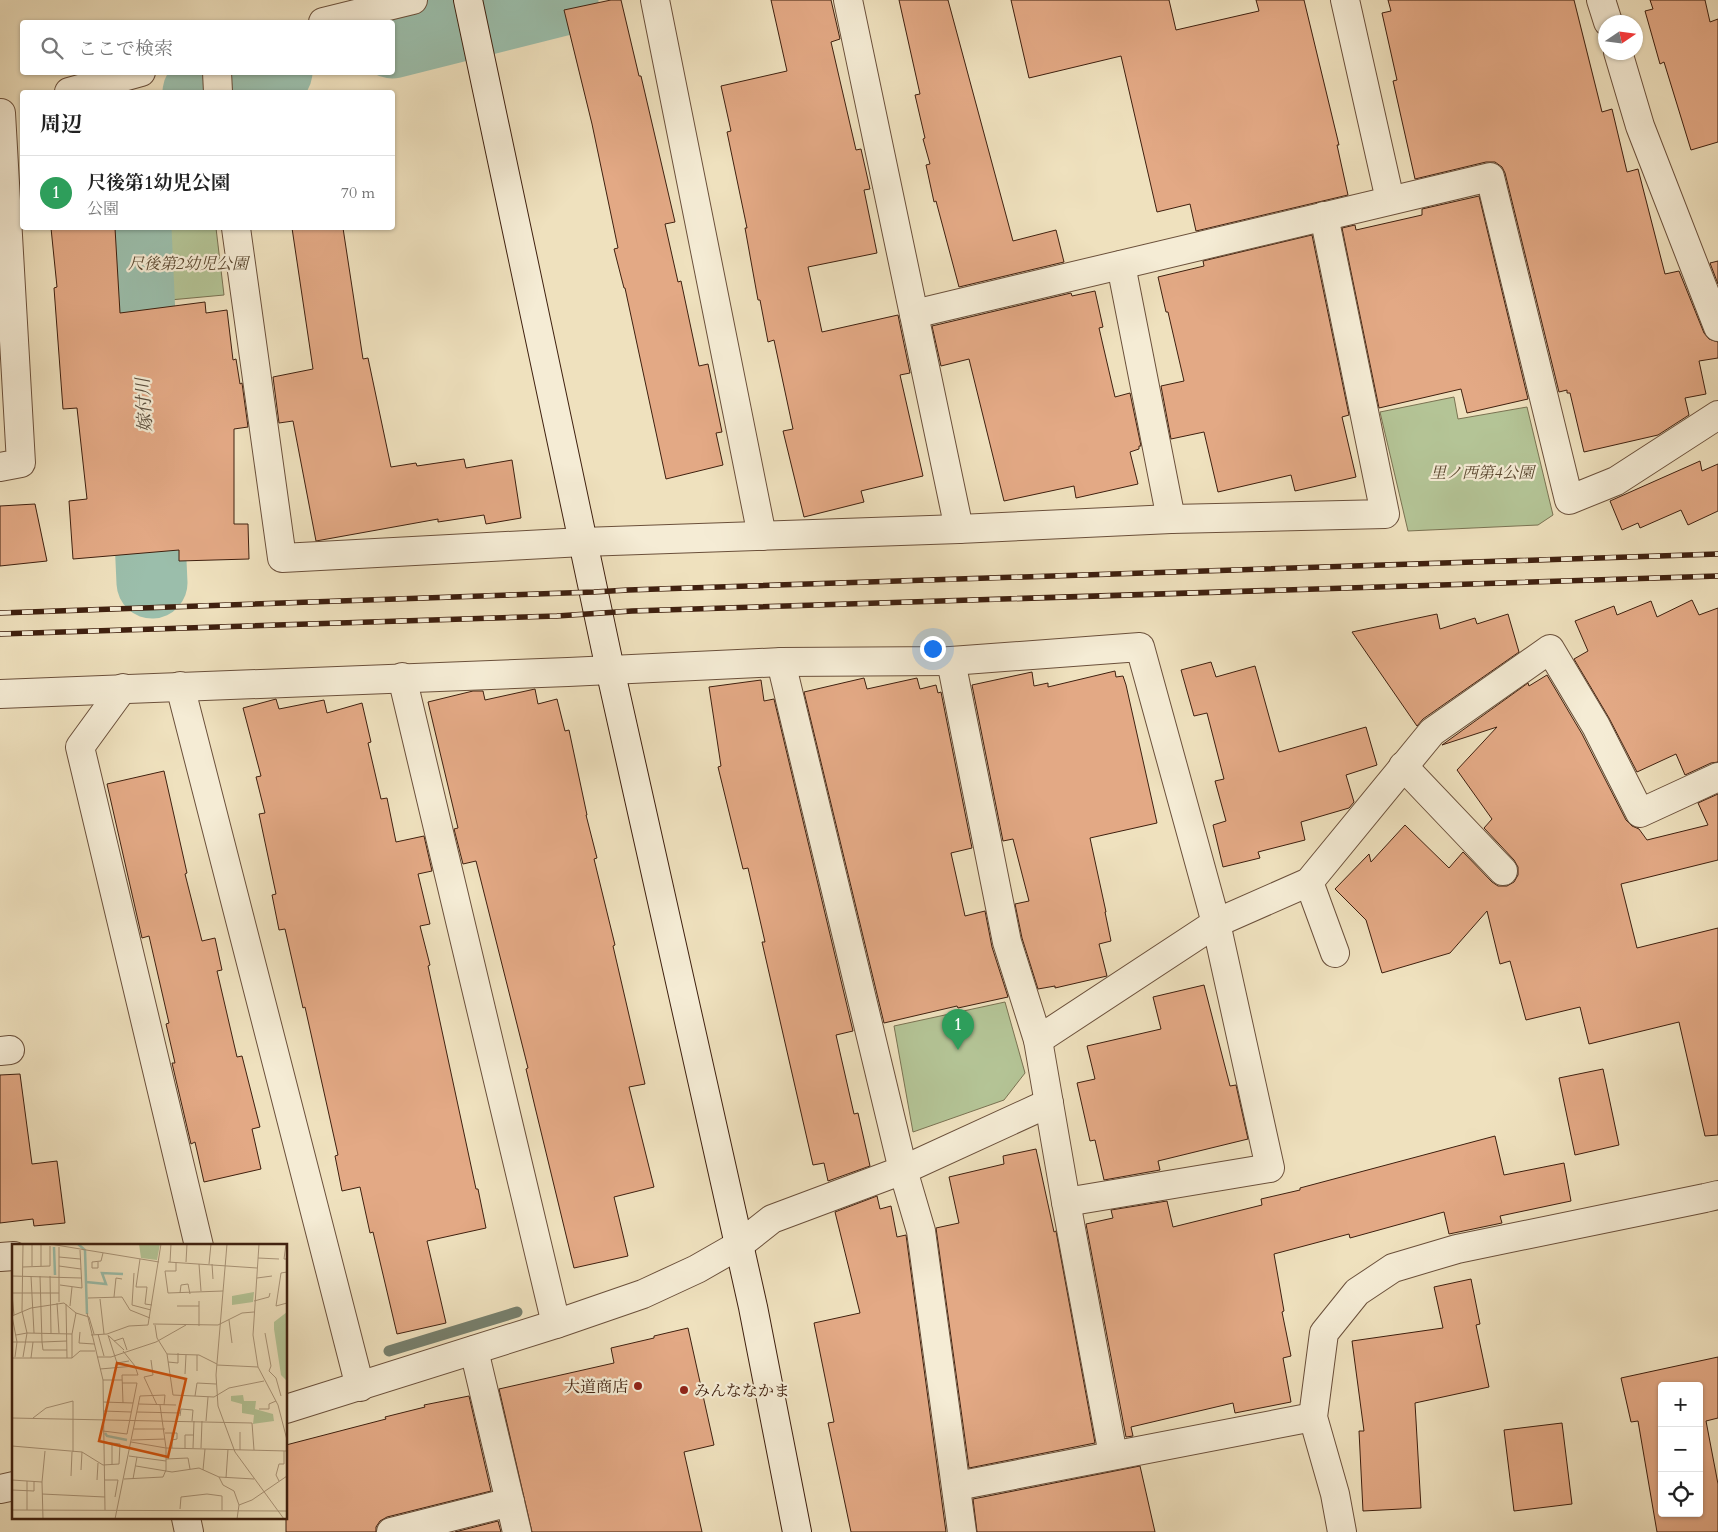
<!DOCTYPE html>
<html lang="ja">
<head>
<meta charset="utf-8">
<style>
	:root { --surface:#fff; --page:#f6f6f6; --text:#222; --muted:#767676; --line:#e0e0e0; --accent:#8f2418 }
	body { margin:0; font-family:Cardo,"Noto Serif JP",serif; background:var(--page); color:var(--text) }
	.controls { position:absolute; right:15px; bottom:15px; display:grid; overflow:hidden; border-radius:5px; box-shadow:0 1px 4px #0004 }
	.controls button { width:45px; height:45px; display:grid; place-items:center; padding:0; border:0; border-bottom:1px solid var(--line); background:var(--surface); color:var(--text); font:25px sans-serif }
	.compass { position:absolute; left:1598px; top:15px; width:45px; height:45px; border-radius:50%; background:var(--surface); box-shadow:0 1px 4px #0004; rotate:77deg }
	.you { position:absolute; left:932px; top:648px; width:18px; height:18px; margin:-12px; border:4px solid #fff; border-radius:50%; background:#1a73e8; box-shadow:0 0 0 8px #1a73e833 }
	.badge { display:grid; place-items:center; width:32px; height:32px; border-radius:50%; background:var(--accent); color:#fff; font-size:16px; font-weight:700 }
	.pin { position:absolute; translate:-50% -41px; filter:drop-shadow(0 1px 2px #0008) }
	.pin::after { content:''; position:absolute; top:26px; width:18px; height:15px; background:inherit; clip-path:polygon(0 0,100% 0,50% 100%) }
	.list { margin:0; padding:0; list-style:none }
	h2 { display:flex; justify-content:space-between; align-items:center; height:65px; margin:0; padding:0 20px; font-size:21px }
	h2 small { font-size:16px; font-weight:400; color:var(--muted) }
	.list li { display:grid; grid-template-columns:32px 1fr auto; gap:15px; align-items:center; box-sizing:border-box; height:75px; padding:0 20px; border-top:1px solid var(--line) }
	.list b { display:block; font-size:19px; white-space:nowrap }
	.list p { margin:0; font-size:16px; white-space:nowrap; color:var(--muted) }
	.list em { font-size:16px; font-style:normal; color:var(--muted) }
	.icon { flex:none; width:28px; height:28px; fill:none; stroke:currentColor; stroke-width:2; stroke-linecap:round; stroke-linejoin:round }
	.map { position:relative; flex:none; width:1718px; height:1532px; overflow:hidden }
	.search { position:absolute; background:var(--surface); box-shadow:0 1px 4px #0004; left:20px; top:20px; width:375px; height:55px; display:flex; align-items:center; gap:12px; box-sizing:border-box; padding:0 18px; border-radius:5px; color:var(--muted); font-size:19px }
	.panel { position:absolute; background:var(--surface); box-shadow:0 1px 4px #0004; left:20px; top:90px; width:375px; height:140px; border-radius:5px }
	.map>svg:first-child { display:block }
	.green { fill:#b4c496; stroke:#7a7252 }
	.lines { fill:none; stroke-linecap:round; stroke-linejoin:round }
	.stream { stroke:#767f6d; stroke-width:11 }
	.river { stroke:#9bbeab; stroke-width:71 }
	.building { fill:#e3a985; stroke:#3f200f; fill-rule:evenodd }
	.street-casing { stroke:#6b503b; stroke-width:30 }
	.secondary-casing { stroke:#3f200f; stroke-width:30 }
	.street { stroke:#f5ecd5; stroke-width:28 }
	.secondary { stroke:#f5ecd5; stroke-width:28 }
	.rail-casing { stroke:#3f200f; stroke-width:5.5 }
	.rail { stroke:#f5ecd5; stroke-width:4; stroke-dasharray:11; stroke-linecap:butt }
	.poi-dot { fill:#8f2418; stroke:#f5ecd5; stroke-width:2 }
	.labels { text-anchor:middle; stroke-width:4.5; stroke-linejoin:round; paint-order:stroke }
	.park-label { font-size:16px; font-style:italic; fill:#5c4931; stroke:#f5ecd5 }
	.poi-label { font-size:16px; fill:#3f200f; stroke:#f5ecd5; text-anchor:end }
	.water-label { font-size:18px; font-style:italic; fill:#5b4f3e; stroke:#f5ecd5 }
	.inset-river { fill:none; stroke:#9bbeab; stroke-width:2.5 }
	.inset-road { fill:none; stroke:#a99478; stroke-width:1 }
	.view { fill:#d7530c; fill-opacity:0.15; stroke:#d7530c; stroke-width:2.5 }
	.inset-edge { fill:none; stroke:#3f200f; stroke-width:2.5 }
</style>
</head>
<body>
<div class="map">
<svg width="1718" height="1532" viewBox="0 0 1718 1532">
	<rect width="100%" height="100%" fill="#efe1be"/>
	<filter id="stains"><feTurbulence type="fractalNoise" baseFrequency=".004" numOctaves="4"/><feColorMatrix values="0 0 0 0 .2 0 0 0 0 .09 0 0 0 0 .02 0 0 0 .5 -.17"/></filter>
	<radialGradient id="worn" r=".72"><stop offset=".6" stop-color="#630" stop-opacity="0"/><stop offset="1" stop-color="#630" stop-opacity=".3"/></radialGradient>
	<g class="green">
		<polygon points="154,228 216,228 224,295 159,301"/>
		<polygon points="1454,397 1458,419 1527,407 1553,515 1538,525 1408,531 1380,412"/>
		<polygon points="1005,1002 1025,1073 1004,1100 913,1132 894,1026"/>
	</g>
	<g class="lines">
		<polyline class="stream" points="389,1351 517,1312"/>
		<g class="river">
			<polyline points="392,43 563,0"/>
			<polyline points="198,92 277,72"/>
			<polyline points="136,228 152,583"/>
		</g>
	</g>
	<g class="building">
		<polygon points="611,0 621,0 639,76 641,76 675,222 665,224 678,282 681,281 699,366 708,364 722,432 716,433 723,465 666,479 625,288 624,288 614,249 618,248 592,124 564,10"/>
		<polygon points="771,0 831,0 840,39 831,42 856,150 861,149 870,189 864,190 877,253 808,267 822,332 898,315 910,373 900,375 923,476 861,491 864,502 804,517 783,431 793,429 774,340 768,342 760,300 758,300 745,228 747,228 727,132 731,131 721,86 787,71"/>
		<polygon points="899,0 948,0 1013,241 1056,230 1064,262 959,287 936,201 934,202 926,165 930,164 923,139 925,138 915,95 920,94"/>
		<polygon points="1011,0 1169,0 1176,30 1259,11 1256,0 1304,0 1339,145 1337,145 1348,195 1196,231 1190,204 1157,212 1121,56 1029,78"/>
		<polygon points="1388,0 1574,0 1602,112 1612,109 1627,172 1638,169 1665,274 1679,271 1704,333 1709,339 1718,342 1718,358 1699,361 1706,394 1685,398 1689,415 1658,435 1584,452 1570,393 1567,393 1567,390 1559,392 1505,173 1502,167 1495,162 1486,162 1415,179 1393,81 1397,80 1382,13 1391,11"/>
		<polygon points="1650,0 1705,0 1710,22 1718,19 1718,142 1691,150 1664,62 1660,64 1645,11 1653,9"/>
		<polygon points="1479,196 1528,399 1467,413 1461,389 1379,408 1342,228 1355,225 1356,230 1422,215 1422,209"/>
		<polygon points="51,228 115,228 120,313 205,302 206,313 227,310 233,360 236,359 240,384 242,383 248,427 234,429 234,524 248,524 249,559 179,561 179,550 73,559 69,501 87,499 77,408 63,409 54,288 57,287"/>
		<polygon points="292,228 343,228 363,359 368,358 391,467 416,463 417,466 464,459 466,468 512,460 521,518 486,524 484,515 438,522 438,519 316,541 293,421 279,423 273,377 313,369"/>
		<polygon points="1312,235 1349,415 1342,417 1356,477 1295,491 1291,475 1218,492 1204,432 1171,439 1161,386 1184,381 1168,312 1166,312 1158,277 1204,266 1203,261"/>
		<polygon points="1718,261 1718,284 1710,263"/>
		<polygon points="1095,291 1103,327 1099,328 1115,397 1130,393 1141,446 1139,446 1139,449 1130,452 1138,484 1076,498 1074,486 1004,501 969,359 941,366 932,326 1071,293 1072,296"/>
		<polygon points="1700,461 1702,471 1718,464 1718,511 1688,525 1681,510 1640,528 1638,523 1622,530 1610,501"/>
		<polygon points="35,504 47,561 0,566 0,506"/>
		<polygon points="1692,600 1699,615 1718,608 1718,762 1711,763 1685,775 1676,754 1637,772 1609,718 1574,659 1588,651 1575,621 1614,606 1617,615 1651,601 1657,617"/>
		<polygon points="1437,614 1440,629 1475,618 1477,624 1508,614 1519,652 1423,719 1417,726 1352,632"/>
		<polygon points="1211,662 1216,677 1255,666 1279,752 1366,727 1377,765 1346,775 1354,802 1349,808 1301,822 1305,840 1258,852 1260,858 1223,867 1213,825 1226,821 1215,781 1224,779 1207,713 1194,716 1181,670"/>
		<polygon points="1115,671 1116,677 1123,676 1126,685 1157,823 1090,838 1106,912 1105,912 1111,941 1099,944 1107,976 1055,988 1055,986 1038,989 1022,938 1015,904 1029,901 1013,839 1003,841 972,685 1032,672 1034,686 1048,683 1048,687"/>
		<polygon points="1547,675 1582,734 1626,820 1632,826 1639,829 1647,840 1708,825 1698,803 1718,794 1718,860 1621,884 1637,948 1718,928 1718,1135 1705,1136 1679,1022 1589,1044 1580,1007 1526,1020 1510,961 1500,964 1487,911 1450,953 1382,973 1366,920 1335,889 1369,854 1371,862 1405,825 1449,868 1463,852 1492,882 1498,886 1507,886 1514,882 1518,875 1518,867 1514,860 1484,828 1492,819 1457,770 1497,727 1442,745 1528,683 1529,686"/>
		<polygon points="864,678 867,689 917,678 920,689 936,685 938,693 941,692 972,848 951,853 965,916 985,911 992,947 1008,997 958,1008 957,1006 884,1023 804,692"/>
		<polygon points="761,680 764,701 774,699 853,1031 836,1035 854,1114 858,1113 870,1166 828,1181 824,1163 813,1165 762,942 765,942 748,868 743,869 718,767 721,766 709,687"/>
		<polygon points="535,689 538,704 557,699 565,731 569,730 587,815 586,815 597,858 594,859 615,945 613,946 645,1084 629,1087 654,1187 614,1197 628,1256 574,1268 535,1107 526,1069 528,1068 476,861 463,864 454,829 458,828 428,702 473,691 483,691 485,700"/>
		<polygon points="276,699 279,709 324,700 327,713 362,703 371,742 368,743 381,799 387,798 396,842 424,836 432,871 418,874 430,924 420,926 430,965 428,966 476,1189 478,1189 486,1228 427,1241 446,1323 397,1334 373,1232 370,1233 360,1187 342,1191 335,1156 338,1155 305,1007 303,1008 285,929 279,930 272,895 276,894 259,814 265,813 256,777 261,776 243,708"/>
		<polygon points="164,771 187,873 185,874 202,941 215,938 222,970 217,971 237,1057 242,1056 260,1127 252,1129 261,1169 204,1182 195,1142 191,1144 172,1063 175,1063 166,1024 169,1023 149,936 142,938 107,784"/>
		<polygon points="1204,985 1230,1086 1236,1085 1248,1139 1158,1161 1160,1170 1104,1180 1095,1140 1090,1141 1077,1083 1095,1079 1087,1046 1161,1029 1153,997"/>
		<polygon points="1603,1069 1619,1145 1575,1155 1559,1078"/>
		<polygon points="20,1074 32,1164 57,1161 65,1223 34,1226 33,1219 0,1223 0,1075"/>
		<polygon points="1495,1136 1504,1175 1564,1163 1571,1201 1500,1216 1502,1223 1449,1234 1444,1212 1350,1238 1349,1234 1274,1254 1284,1311 1282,1312 1291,1356 1283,1358 1291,1402 1235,1413 1233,1403 1131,1427 1133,1436 1126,1437 1086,1224 1113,1218 1111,1210 1167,1201 1173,1227 1262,1205 1261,1199 1300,1190 1300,1188"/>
		<polygon points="1036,1149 1054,1232 1056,1231 1095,1443 969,1468 936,1228 959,1223 949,1177 1004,1164 1003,1156"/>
		<polygon points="877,1196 880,1209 891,1206 897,1237 906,1235 946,1532 851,1532 828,1423 834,1422 814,1323 860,1313 835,1212"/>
		<polygon points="1471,1279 1480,1324 1476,1325 1489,1387 1415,1403 1421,1508 1363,1511 1359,1431 1364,1431 1352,1341 1443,1328 1434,1287"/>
		<polygon points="688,1328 714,1445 684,1452 702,1532 532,1532 499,1389 614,1363 611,1348 654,1338 654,1336"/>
		<path d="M1718,1357V1418L1706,1421L1718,1484V1532H1657L1638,1421L1631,1422L1621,1378ZM1662,1386H1699V1513H1662Z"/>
		<polygon points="469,1396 491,1491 387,1517 380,1521 376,1527 376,1532 286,1532 286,1445 386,1419 385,1417 425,1407 424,1405"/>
		<polygon points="1562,1423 1572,1504 1514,1511 1504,1430"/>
		<polygon points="1140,1466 1155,1532 977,1532 973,1499"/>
		<polygon points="498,1521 501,1532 455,1532"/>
	</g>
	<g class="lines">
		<g class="street-casing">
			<g id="street">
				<polyline points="655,0 762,536"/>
				<polyline points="848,0 959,529"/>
				<polyline points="1345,0 1390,200"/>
				<polyline points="1601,0 1608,22"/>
				<polyline points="323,22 413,0"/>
				<polyline points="1618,52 1640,126 1718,327"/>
				<polyline points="217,72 218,92"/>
				<polyline points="69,92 141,72"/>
				<polyline points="236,228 282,558 583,542 959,529 1171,519 1385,514 1324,216"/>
				<polyline points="1121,265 1171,519"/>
				<polyline points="914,314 1490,177 1569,500 1616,481 1718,415"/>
				<polyline points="0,467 21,463 1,113"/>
				<polyline points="951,661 1007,942 1038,1040 1066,1202 1113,1455"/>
				<polyline points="781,662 903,1170 921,1231 962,1532"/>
				<polyline points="402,677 556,1324"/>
				<polyline points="180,686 360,1387"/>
				<polyline points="123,688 80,747 199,1246"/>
				<polyline points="0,694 568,672 781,662 951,661 1140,647 1216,923 1270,1168 1066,1202"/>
				<polyline points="1403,766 1503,871"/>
				<polyline points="1309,882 1335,953"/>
				<polyline points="1038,1040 1216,923 1309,882 1432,732 1550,649 1596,726 1640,813 1718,777"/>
				<polyline points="0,1051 10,1050"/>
				<polyline points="0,1257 14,1256"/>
				<polyline points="286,1409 556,1324 643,1294 697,1269 739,1245 772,1219 903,1170 1049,1103"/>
				<polyline points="957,1486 1313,1417"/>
				<polyline points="0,1489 14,1486"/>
				<polyline points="510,1502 517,1532"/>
				<polyline points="186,1518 189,1532"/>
				<polyline points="391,1532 510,1502 474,1350"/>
				<polyline points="1342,1532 1335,1494 1313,1417 1324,1333 1357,1292 1393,1268 1457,1249 1705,1198 1718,1195"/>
			</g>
		</g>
		<g class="secondary-casing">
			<polyline id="secondary" points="468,0 610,669 753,1307 797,1532"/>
		</g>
		<use href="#street" class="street"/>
		<use href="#secondary" class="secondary"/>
		<g class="rail-casing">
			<g id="rail">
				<polyline points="0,613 594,592 628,590 1718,554"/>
				<polyline points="0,634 557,616 632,611 1718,576"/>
			</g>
		</g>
		<use href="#rail" class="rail"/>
	</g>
	<g class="poi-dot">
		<circle cx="638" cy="1386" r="5"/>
		<circle cx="684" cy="1390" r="5"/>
	</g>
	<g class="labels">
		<g class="park-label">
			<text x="188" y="269">尺後第2幼児公園</text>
			<text x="1482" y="478">里ノ西第4公園</text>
		</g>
		<g class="poi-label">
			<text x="628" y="1392">大道商店</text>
			<text x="694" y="1396" text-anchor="start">みんななかま</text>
		</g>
		<g class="water-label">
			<text transform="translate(144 405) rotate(-93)" y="6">嫁付川</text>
		</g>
	</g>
	<g transform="translate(12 1244)">
		<rect width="275" height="275" fill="#efe1be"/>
		<path d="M127,0H148L145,16L129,14ZM242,48L241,58L220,61V52ZM275,68V137L269,131L262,85V78ZM231,151L232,157H244L243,165L261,170L262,177L241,180L242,171L230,169V160L219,157V152Z" fill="#b4c496"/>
		<path class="inset-river" d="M66,0L73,6L75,70M42,3L43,31M74,38L94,40L90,29L111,30M93,189L95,192L115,196"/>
		<path class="inset-road" d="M38,0L147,18M215,0L204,131L206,162L223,208L272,275M247,0L241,91L246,123L266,161L275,196M274,0L272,15H275M47,3V58M47,13L68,15M246,14L267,15M128,15L124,43H135L133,60L140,61M86,18V24H80V18L89,17L91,9M156,18L245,24M158,18L159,0M164,18V27H153L156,49L211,47M174,18L175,0M187,20L189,47M197,20L199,0M200,20L201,35M20,22V0M29,22V0M47,22L69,25M11,23L38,22V2M275,28L269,29L264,62L275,59M122,29L120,61L139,66M0,32L69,34M19,32L22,89M28,32L30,98L55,97M38,32L39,89M245,34L260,32M48,41L70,44L68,6M0,49H47M168,49L169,41L176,40L178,50M0,50L2,71M102,53L104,34L110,35M76,54L110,53L118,66L138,74M88,55L92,90M187,57V82M242,57L257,53L258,49M45,59L47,89M54,60L55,114M58,62L60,43M165,62H187M75,69L91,136L93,266M0,72L19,64L52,59L64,69L77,73L82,90M0,72L5,98L3,113M217,76L220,99M141,80L206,81L230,69L242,68M143,81L145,94L155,110L161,151L202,153L217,144L252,137M68,88L67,99L82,100M253,89L259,122L257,127L264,134L269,152M60,90V114M86,90L92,112M4,91L15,89L10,67L11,0M79,91L95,90L117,82L136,81L149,0M96,91L105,119L117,117M97,92L112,106M102,97L111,94L115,106M0,98H21M155,110L187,111L205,120M11,113L15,89L60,90L64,69M85,113H99L144,98L174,81M0,114H60L68,107H83M19,114L21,98H30L31,106H55M139,116L141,131L132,133L145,161M156,118L166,119V109M205,121L246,123M88,125L123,122M185,127V111M173,130L174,111M91,136H110M183,152L185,139L204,140M91,158L121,159M111,159L110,131H126L123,122L111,107M127,160L164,161M247,165H257V160L264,157M91,167L119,168M125,168L169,169M168,172L169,165L181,166L180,177M0,174L240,179L242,206M21,174L34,164L61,157V208M194,177L196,153M122,185H153M91,187L115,190L125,139H110M228,188V206M153,189H160V204M160,189H165V195L160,196M120,196L153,195M119,198L154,204L275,207M0,202L70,208L91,221L107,220L108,200L92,198M173,204V191H182M181,204L182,177M189,204L190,177M117,212L154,217M154,215L176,214L178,225M100,220V199M124,222L160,228L187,224L207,233L242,235M69,226L70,208M191,226L193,205M59,232L60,208M207,233L211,241L222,247L227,261M214,234L216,205M112,235L151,233L154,226V204L148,161M121,235L125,213M0,236L30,238L31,275M85,236L86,219M93,236H106L103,253M267,237L264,231L267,220H272V207M30,238L33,207M0,246L22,247V238M30,250L93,253M168,265L169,253L195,250L210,252V266M0,266L275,267M15,266V237M103,275L128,152L153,151L152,161M225,275L227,261L240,256L275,232"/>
		<path class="view" d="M105,119L174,135L156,213L87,197Z"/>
		<rect width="275" height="275" class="inset-edge"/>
	</g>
	<rect width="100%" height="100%" filter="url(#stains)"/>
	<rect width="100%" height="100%" fill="url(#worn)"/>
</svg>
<div class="controls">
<button>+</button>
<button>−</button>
<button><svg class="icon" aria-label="locate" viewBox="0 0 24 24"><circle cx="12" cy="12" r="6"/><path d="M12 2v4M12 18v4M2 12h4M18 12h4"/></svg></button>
</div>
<svg class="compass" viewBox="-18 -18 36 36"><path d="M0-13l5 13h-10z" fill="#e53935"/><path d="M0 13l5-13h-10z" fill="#767676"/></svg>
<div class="you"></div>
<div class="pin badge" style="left:958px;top:1050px;background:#2e9e5b">1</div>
<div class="search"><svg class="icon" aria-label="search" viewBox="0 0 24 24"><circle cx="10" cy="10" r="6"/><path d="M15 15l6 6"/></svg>ここで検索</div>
<section class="panel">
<h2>周辺<small></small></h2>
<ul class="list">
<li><span class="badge" style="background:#2e9e5b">1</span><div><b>尺後第1幼児公園</b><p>公園</p></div><em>70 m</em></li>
</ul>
</section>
</div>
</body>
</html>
